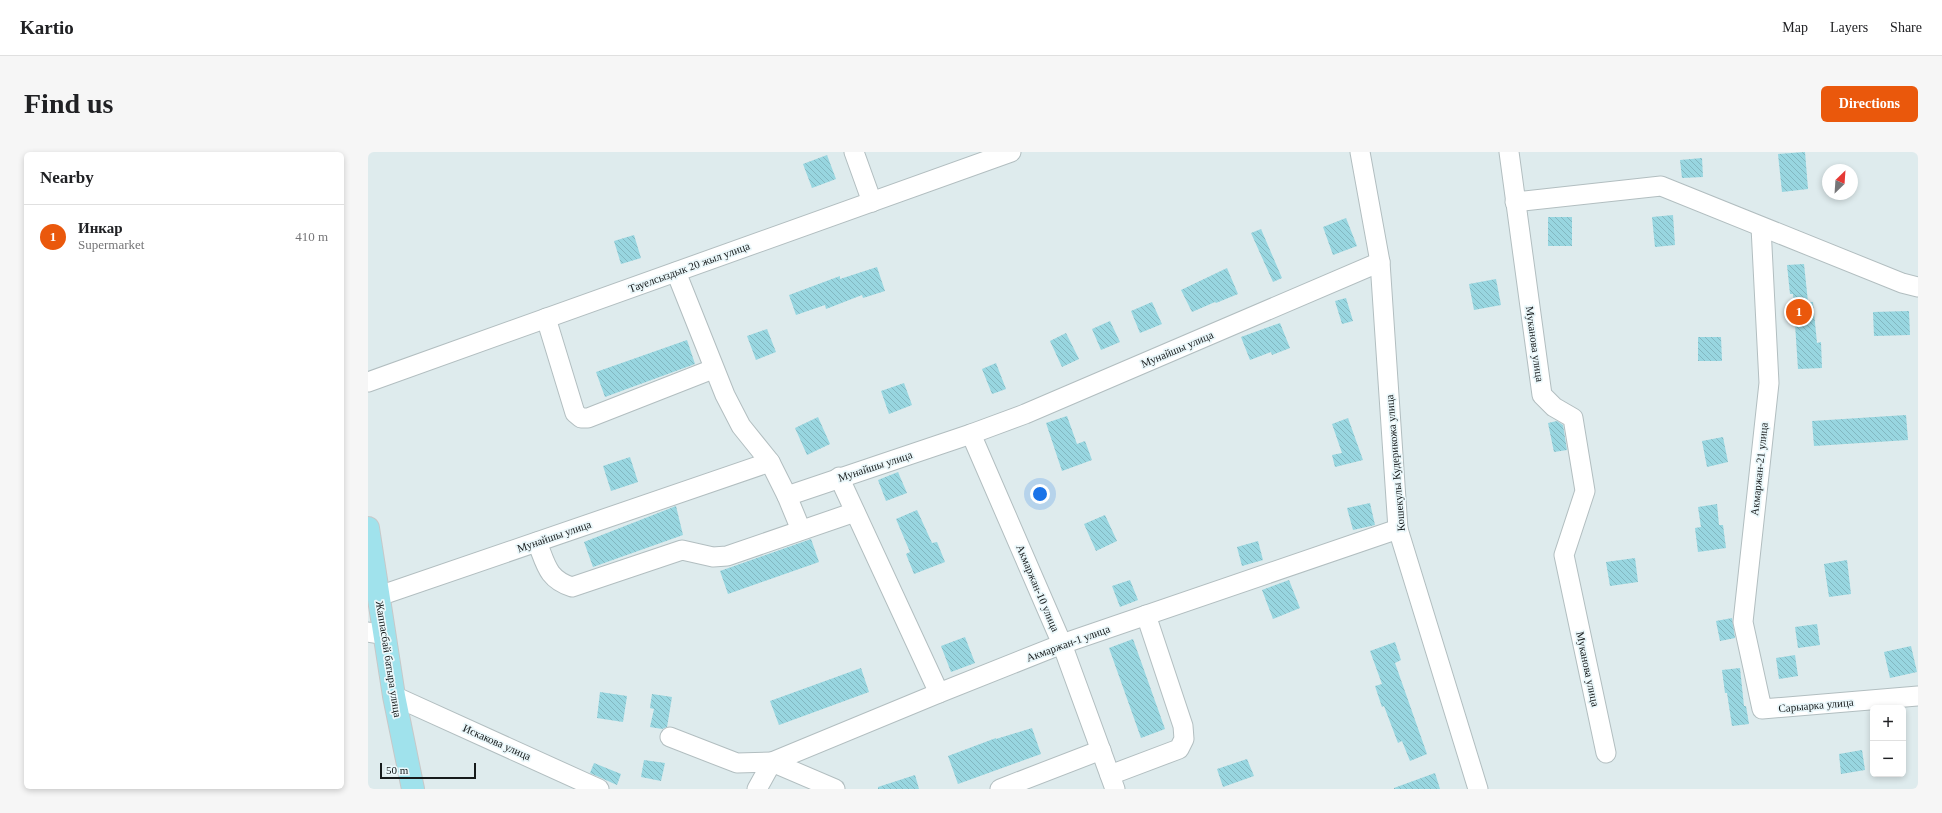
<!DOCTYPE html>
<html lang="en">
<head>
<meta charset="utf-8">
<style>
	:root { --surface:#fff; --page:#f6f6f6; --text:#202124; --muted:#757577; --line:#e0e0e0; --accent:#ea580c }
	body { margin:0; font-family:Georgia,serif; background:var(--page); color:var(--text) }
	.controls { position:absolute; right:12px; bottom:12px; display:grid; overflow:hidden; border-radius:6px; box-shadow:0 2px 6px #0003 }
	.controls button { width:36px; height:36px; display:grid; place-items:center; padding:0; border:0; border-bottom:1px solid var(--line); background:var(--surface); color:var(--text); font:20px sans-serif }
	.compass { position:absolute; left:1454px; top:12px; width:36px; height:36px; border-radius:50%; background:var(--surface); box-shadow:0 2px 6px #0003; rotate:25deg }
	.scale { position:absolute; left:12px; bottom:10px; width:96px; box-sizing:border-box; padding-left:4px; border:2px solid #161a1b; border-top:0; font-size:11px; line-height:14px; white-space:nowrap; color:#161a1b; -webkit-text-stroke:3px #ebf8fb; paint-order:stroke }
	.you { position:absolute; left:672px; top:342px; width:14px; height:14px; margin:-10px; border:3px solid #fff; border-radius:50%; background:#1a73e8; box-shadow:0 0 0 6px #1a73e833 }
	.badge { display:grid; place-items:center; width:26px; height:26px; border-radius:50%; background:var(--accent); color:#fff; font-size:13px; font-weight:700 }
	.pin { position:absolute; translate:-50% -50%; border:2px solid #fff; box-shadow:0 1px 4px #0006 }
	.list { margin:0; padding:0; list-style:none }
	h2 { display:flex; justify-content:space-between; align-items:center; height:52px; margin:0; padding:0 16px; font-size:17px }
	h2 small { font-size:13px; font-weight:400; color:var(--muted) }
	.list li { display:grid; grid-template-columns:26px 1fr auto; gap:12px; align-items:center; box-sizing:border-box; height:64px; padding:0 16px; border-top:1px solid var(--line) }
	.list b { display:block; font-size:15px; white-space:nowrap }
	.list p { margin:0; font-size:13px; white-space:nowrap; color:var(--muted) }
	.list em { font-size:13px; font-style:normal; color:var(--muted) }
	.map { position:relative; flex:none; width:1550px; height:637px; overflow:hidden; border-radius:6px }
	header { display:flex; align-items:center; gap:24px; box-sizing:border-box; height:56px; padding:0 20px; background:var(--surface); border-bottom:1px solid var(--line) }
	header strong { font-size:19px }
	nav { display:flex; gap:22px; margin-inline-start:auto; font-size:14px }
	.intro { display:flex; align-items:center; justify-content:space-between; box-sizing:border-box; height:96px; padding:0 24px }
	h1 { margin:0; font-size:28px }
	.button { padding:10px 18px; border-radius:6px; background:var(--accent); color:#fff; font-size:14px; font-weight:700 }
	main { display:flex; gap:24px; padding:0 24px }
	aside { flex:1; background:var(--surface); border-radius:6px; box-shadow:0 2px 6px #0003 }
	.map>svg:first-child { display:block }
	.building { fill:url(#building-back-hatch) }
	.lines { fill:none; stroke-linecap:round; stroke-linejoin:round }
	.minor-casing { stroke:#b2bec0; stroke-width:21 }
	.major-casing { stroke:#c7c8c8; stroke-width:24 }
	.minor { stroke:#fff; stroke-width:19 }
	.major { stroke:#a0e2ec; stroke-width:22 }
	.labels { text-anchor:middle; stroke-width:3.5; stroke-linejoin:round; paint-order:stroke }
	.street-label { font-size:11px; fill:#161a1b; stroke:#ebf8fb }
</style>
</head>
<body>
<header>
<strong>Kartio</strong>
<nav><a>Map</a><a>Layers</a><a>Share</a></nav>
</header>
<div class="intro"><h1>Find us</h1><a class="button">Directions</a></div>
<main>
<aside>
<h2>Nearby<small></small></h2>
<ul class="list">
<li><span class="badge">1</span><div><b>Инкар</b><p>Supermarket</p></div><em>410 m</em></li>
</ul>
</aside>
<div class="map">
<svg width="1550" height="637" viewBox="0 0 1550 637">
	<defs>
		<pattern id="building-back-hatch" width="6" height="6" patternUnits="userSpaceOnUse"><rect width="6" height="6" fill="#98d6e0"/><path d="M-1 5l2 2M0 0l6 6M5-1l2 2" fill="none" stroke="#82b7c0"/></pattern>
	</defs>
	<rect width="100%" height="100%" fill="#deebed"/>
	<g class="building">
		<polygon points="1437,0 1440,37 1414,40 1410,2"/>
		<polygon points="459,3 468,27 444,36 435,12"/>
		<polygon points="1334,6 1335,25 1314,26 1312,8"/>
		<polygon points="1305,63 1307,93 1287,95 1284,65"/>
		<rect x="1180" y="65" width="24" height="29"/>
		<polygon points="978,66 989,94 965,103 955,75"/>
		<polygon points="893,77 914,126 905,130 883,81"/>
		<polygon points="266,83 273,106 253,112 246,89"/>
		<polygon points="1436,112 1440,150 1445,150 1449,191 1453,190 1454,216 1430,217 1425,142 1422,142 1419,113"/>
		<polygon points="509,115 517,139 495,146 494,143 458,157 457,153 428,163 421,143 472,124 472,127"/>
		<polygon points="859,116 870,142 848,151 847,150 824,160 813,138"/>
		<polygon points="1128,127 1133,153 1106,158 1101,132"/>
		<polygon points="978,146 985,169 974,172 967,149"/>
		<polygon points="784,150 794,172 772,181 763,159"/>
		<polygon points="1541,159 1542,183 1506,184 1505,160"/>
		<polygon points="742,169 752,190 733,198 724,177"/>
		<polygon points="912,171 922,196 904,203 903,200 882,208 873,185"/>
		<polygon points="399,177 408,200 388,208 379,184"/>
		<polygon points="698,181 711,207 694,215 682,189"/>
		<polygon points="1330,185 1353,185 1354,209 1330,209"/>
		<polygon points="319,188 327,212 237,245 228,220"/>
		<polygon points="628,211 638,237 624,242 614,217"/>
		<polygon points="536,231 544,253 521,262 513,239"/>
		<polygon points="1538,263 1540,288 1446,294 1444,269"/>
		<polygon points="699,264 709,292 717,289 724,308 694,319 678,271"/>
		<polygon points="450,265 462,292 439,303 427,276"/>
		<polygon points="980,266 995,308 967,315 964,303 974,301 964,272"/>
		<polygon points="1189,269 1195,273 1199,298 1186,300 1180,271"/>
		<polygon points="1355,285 1360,310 1339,315 1334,289"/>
		<polygon points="262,305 270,330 243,339 235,314"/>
		<polygon points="530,320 539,341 518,349 510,328"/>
		<polygon points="1002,351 1007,373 985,378 979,356"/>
		<polygon points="1349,352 1351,373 1355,373 1358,396 1330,400 1327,376 1333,375 1330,355"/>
		<polygon points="308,354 315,383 225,415 216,390"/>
		<polygon points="549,358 564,391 569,390 577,410 546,422 538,402 542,400 528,367"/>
		<polygon points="737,363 749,389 728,399 716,372"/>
		<polygon points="443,387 451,410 360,442 352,419"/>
		<polygon points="890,389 895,408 874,414 869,395"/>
		<polygon points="1267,406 1270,430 1242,434 1238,410"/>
		<polygon points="1479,408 1483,442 1461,445 1456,412"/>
		<polygon points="762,428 770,448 752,455 744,434"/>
		<polygon points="921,428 932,456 905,467 894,438"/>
		<polygon points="1364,466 1367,486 1352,489 1348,469"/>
		<polygon points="1449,472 1452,493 1430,496 1427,475"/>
		<polygon points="597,485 607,511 583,520 573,494"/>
		<polygon points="765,487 797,577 773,586 741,496"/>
		<polygon points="1027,490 1033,508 1027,511 1059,602 1042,609 1034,589 1030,591 1016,554 1014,555 1007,534 1014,532 1002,499"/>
		<polygon points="1543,494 1549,520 1522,526 1516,500"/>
		<polygon points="1427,503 1430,524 1411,527 1408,506"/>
		<polygon points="493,516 501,540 411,573 402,549"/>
		<polygon points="1372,516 1376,554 1378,554 1381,572 1364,574 1359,541 1357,541 1354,518"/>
		<polygon points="232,540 259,544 255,570 229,566"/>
		<polygon points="284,542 304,545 299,575 294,577 282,575 286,557 282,556"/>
		<polygon points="664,576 673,602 590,632 580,604 628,586 628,587"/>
		<polygon points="1494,598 1497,618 1473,622 1471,602"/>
		<polygon points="879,607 886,624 855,635 849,617"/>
		<polygon points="276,608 297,611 293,629 273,625"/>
		<polygon points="226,611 253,622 249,633 222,621"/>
		<polygon points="1067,621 1072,637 1026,637 1026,636"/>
		<polygon points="547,623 551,637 510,637 510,635"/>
	</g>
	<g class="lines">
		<g class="minor-casing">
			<g id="minor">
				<polyline points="486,0 504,50"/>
				<polyline points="992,0 1012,110 1030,377 1110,637"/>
				<polyline points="1141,0 1174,243 1186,255 1205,266 1217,339 1196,403 1238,601"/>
				<polyline points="1147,50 1293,34 1534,131 1550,135"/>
				<polyline points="1393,75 1401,231 1375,470 1394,557 1550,544"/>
				<polyline points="308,120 357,243 373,274 402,310"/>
				<polyline points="178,166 207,261 213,266 220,266 345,217"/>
				<polyline points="0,230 643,0"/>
				<polyline points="603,282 694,492 747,637"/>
				<polyline points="471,325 571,541"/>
				<polyline points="419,344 433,378"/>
				<path d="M169,390C178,412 179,427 204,435L314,398L345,405L359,404L487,360"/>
				<polyline points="11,444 402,310 419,344 603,282 657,262 1012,110"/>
				<polyline points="0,480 17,483"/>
				<polyline points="26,544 231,637"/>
				<polyline points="302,585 369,611 404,610 467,637"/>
				<polyline points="742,623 811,597 816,587 815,574 778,463"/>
				<polyline points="389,637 404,610 571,541 694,492 1030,377"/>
				<polyline points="632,637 733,598"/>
			</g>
		</g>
		<g class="major-casing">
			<polyline id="major" points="0,376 26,544 45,637"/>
		</g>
		<use href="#minor" class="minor"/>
		<use href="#major" class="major"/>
	</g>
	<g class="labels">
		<g class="street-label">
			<text transform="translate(321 115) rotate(-20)" y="4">Тауелсыздык 20 жыл улица</text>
			<text transform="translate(1167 192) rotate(82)" y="4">Муканова улица</text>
			<text transform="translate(809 197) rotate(-23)" y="4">Мунайшы улица</text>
			<text transform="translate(1027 311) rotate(-95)" y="4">Кошекулы Кудерикожа улица</text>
			<text transform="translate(507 314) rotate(-18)" y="4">Мунайшы улица</text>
			<text transform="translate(1391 317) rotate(-84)" y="4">Акмаржан-21 улица</text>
			<text transform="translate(186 384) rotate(-19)" y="4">Мунайшы улица</text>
			<text transform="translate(670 436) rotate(67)" y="4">Акмаржан-10 улица</text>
			<text transform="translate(700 491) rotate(-20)" y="4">Акмаржан-1 улица</text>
			<text transform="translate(21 507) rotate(81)" y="4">Жаппасбай батыра улица</text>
			<text transform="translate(1220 517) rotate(78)" y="4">Муканова улица</text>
			<text transform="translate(1448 553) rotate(-5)" y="4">Сарыарка улица</text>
			<text transform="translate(129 590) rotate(24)" y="4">Искакова улица</text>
		</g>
	</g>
</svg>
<div class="controls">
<button>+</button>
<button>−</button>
</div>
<svg class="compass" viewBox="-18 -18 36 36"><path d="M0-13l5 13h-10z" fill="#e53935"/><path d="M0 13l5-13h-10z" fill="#757577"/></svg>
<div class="scale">50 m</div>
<div class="you"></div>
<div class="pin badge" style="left:1431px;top:160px">1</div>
</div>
</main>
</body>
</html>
